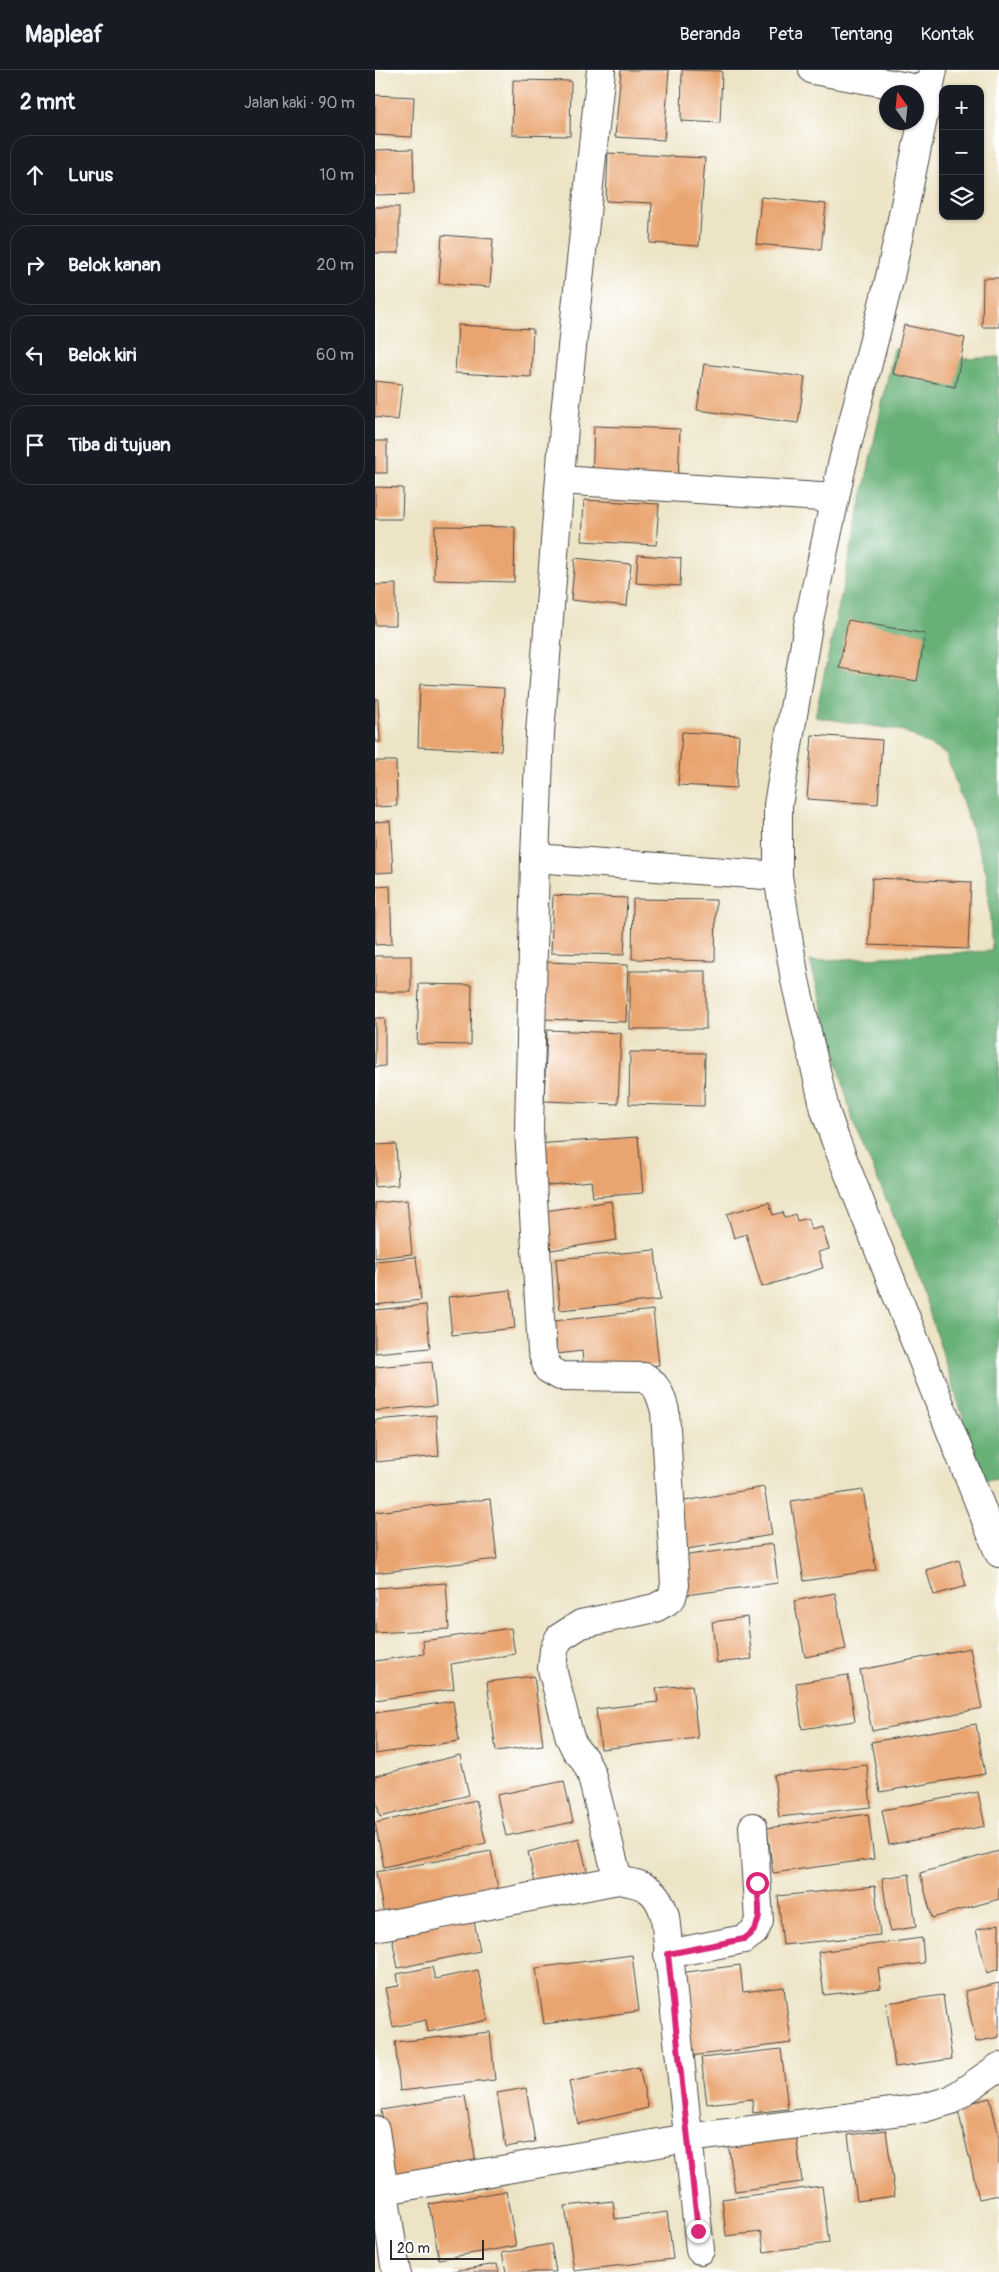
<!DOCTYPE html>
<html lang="id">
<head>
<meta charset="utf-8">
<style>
	:root { --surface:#171b24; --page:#20242c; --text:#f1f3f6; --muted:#9ea1a6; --line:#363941 }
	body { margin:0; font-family:Pangolin,sans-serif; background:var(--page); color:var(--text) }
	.controls { position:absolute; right:15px; top:15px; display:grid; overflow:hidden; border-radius:10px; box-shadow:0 1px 4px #0004 }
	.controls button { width:45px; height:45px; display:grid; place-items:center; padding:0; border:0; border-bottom:1px solid var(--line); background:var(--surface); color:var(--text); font:25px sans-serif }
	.compass { position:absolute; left:504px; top:15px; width:45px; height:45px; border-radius:50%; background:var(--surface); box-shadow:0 1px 4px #0004; rotate:345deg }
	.scale { position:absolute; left:15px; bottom:12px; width:94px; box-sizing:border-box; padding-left:5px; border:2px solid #2b2b2b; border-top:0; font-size:14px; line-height:18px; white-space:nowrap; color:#2b2b2b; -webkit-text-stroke:4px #fff; paint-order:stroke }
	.stop { position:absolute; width:15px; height:15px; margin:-11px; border:4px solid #db2777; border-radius:50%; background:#fff }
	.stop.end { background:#db2777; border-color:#fff; box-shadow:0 1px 5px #0008 }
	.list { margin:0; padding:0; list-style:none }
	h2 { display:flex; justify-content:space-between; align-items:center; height:65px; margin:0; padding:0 20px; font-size:21px }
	h2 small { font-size:16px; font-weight:400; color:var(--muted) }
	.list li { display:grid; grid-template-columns:32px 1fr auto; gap:15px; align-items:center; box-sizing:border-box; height:80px; margin:0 10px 10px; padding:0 10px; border:1px solid var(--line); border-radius:20px }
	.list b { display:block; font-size:19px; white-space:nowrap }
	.list em { font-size:16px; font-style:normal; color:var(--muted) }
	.icon { flex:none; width:28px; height:28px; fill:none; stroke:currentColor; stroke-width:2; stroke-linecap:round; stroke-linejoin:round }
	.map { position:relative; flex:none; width:624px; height:2202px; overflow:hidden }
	header { display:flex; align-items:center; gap:30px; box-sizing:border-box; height:70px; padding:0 25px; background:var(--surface); border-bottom:1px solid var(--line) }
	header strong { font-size:24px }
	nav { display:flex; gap:28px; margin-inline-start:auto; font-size:18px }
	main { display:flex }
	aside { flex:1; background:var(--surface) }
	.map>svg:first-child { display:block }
	.forest { fill:#67b078; stroke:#496e52 }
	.building { fill:#e9a470 }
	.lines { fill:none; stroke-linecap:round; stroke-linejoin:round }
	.minor-casing { stroke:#484742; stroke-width:30 }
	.trunk-casing { stroke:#484742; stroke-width:30 }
	.minor { stroke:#fff; stroke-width:28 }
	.trunk { stroke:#fff; stroke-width:28 }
	.route { stroke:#db2777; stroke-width:6 }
</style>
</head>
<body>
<header>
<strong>Mapleaf</strong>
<nav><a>Beranda</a><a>Peta</a><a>Tentang</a><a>Kontak</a></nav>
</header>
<main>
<aside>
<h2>2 mnt<small>Jalan kaki · 90 m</small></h2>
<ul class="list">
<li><svg class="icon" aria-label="ahead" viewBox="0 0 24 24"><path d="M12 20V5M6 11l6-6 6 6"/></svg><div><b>Lurus</b></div><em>10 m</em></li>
<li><svg class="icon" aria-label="right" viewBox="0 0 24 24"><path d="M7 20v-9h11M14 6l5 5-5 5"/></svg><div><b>Belok kanan</b></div><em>20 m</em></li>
<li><svg class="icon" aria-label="left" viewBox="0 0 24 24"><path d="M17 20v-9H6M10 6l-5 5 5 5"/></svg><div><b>Belok kiri</b></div><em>60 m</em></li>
<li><svg class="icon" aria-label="arrive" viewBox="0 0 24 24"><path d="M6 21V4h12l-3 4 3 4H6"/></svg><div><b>Tiba di tujuan</b></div></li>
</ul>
</aside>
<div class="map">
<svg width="624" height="2202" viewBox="0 0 624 2202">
	<rect width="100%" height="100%" fill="#fff"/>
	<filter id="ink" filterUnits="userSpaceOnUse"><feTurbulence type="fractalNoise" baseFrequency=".02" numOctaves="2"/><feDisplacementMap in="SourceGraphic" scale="10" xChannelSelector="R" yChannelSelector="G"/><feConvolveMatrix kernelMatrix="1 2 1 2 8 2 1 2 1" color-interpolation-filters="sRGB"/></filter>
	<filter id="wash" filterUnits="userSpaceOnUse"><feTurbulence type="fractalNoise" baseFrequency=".0096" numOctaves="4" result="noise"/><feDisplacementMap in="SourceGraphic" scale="20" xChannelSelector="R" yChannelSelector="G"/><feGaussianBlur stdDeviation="1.12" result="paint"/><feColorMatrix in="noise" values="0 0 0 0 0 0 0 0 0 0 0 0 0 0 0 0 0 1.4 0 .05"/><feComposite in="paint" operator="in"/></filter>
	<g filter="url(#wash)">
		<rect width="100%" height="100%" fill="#ede4c6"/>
		<polygon class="forest" points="519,278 571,290 624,287 624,1408 608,1410 538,1191 479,1055 435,891 617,881 612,804 571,684 529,661 440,647"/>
		<g id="blocks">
			<g class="building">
				<polygon points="246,0 294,0 289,70 240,67"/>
				<polygon points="307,0 347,1 345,53 306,51"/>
				<polygon points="138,10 196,11 195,66 137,65"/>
				<polygon points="0,25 39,27 37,67 0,65"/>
				<polygon points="38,79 39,124 0,125 0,80"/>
				<polygon points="233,83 330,88 324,176 275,173 277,133 231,131"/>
				<polygon points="386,127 451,134 446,180 381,174"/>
				<rect x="0" y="137" width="24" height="46"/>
				<polygon points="67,165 118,169 115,217 64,213"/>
				<polygon points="608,208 624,208 624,257 607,257"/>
				<polygon points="83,255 158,259 156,307 80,303"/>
				<polygon points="529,255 590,268 580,317 518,304"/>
				<polygon points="329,294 430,307 423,353 322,340"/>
				<polygon points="0,311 27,314 23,350 0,347"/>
				<polygon points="219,356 305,359 303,413 217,411"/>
				<rect x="0" y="371" width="12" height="32"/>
				<polygon points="0,417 28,418 27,449 0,449"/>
				<polygon points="209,430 284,434 281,475 207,471"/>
				<polygon points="60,456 140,457 139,512 59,510"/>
				<polygon points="263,485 306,488 305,516 261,513"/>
				<polygon points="200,488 256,494 252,536 196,530"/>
				<polygon points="21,514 21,555 0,555 0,515"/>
				<polygon points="473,550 550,564 542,611 464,598"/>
				<polygon points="45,614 129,618 126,681 43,677"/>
				<polygon points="0,629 3,629 5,672 0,672"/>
				<polygon points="307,662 364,665 361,718 303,715"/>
				<polygon points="437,665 507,670 503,734 432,729"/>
				<polygon points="0,691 21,691 22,736 0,737"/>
				<polygon points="15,751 18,802 0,803 0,752"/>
				<polygon points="497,808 596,812 593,879 494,875"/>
				<polygon points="15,816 17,874 0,875 0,817"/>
				<polygon points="178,825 252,828 249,885 176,883"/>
				<polygon points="258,829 341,830 340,891 257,889"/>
				<rect x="0" y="886" width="36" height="36"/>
				<polygon points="170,892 253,895 251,952 168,949"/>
				<rect x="255" y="901" width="76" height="58"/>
				<polygon points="44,914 97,915 96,975 42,974"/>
				<polygon points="0,948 10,948 10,996 0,997"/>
				<polygon points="172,960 246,963 243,1034 169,1031"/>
				<polygon points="255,982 330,983 329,1036 254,1034"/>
				<polygon points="263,1067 268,1123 218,1127 216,1111 164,1116 160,1074"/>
				<polygon points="21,1074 23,1115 0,1117 0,1075"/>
				<polygon points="32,1130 37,1184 0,1188 0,1133"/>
				<polygon points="236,1131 242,1170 176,1180 170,1141"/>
				<polygon points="394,1132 398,1145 408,1142 410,1148 420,1144 422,1151 433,1148 436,1160 447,1157 454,1179 443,1182 448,1198 387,1217 371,1164 359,1168 352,1144"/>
				<polygon points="280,1180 285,1230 185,1240 181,1189"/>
				<polygon points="41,1187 46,1230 0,1235 0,1191"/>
				<polygon points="136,1220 140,1258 77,1265 73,1227"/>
				<polygon points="51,1235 55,1278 0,1283 0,1240"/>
				<polygon points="278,1240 284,1295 209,1303 207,1281 182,1284 179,1251"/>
				<polygon points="57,1292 61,1335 0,1341 0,1297"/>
				<polygon points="61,1345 64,1386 0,1392 0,1350"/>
				<polygon points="389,1417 397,1465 312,1479 304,1432"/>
				<polygon points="488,1420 501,1500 429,1511 416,1431"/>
				<polygon points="115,1429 122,1489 0,1503 0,1442"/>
				<polygon points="398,1474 403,1513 310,1525 305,1486"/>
				<polygon points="584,1490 591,1516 559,1525 551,1500"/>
				<polygon points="71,1513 74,1559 0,1563 0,1518"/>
				<polygon points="460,1523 471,1579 430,1587 419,1531"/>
				<polygon points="372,1547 377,1589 342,1593 337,1552"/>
				<polygon points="136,1558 140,1584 76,1594 79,1619 0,1630 0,1591 49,1584 48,1571"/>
				<polygon points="595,1578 607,1638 497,1661 485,1600"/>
				<polygon points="473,1605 480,1651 427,1659 421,1613"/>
				<polygon points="159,1606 168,1675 121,1681 112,1612"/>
				<polygon points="317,1615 323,1668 226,1679 221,1639 283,1632 281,1618"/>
				<polygon points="78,1631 84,1671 0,1684 0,1643"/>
				<polygon points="601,1654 610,1704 505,1722 496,1672"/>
				<polygon points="85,1685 94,1725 5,1747 0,1727 0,1706"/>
				<polygon points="492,1695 496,1737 404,1747 399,1705"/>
				<polygon points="189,1711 198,1752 131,1766 122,1725"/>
				<polygon points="603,1722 610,1756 514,1775 507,1740"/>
				<polygon points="101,1730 111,1773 9,1797 0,1753"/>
				<polygon points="493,1744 499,1789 398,1803 392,1758"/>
				<polygon points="204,1768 213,1805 161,1817 153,1782"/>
				<polygon points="116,1781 124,1824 9,1845 1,1802"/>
				<polygon points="624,1781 624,1829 557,1848 545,1803"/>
				<polygon points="534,1804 541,1857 515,1861 507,1808"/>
				<polygon points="500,1816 505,1865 408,1875 403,1826"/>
				<polygon points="98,1846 105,1881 23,1898 16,1863"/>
				<polygon points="624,1854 624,1899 612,1903 601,1860"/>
				<polygon points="547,1868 549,1893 503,1899 506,1918 449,1925 443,1882"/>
				<polygon points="257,1885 264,1941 169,1954 161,1898"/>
				<polygon points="365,1895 368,1922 409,1917 416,1973 308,1987 297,1904"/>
				<polygon points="57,1897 60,1909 103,1900 113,1950 53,1962 51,1950 18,1957 10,1918 24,1916 22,1904"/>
				<polygon points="624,1913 624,1967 601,1972 590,1921"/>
				<polygon points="568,1925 577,1989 520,1997 511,1933"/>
				<polygon points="115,1962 120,2010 25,2021 20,1972"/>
				<polygon points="406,1979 413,2039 378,2043 377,2029 332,2034 326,1988"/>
				<polygon points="264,1997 273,2038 203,2054 194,2012"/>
				<polygon points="151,2018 160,2072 131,2077 122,2023"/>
				<polygon points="90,2026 102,2099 18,2113 6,2040"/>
				<polygon points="615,2028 624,2067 624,2125 604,2129 582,2036"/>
				<polygon points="511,2060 520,2126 482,2131 473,2065"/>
				<polygon points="421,2063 427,2112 360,2121 353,2072"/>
				<polygon points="447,2116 454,2173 389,2182 386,2162 351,2166 347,2129"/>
				<polygon points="131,2121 141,2176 64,2189 54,2134"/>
				<polygon points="238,2131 240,2149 292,2142 298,2189 199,2201 190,2136"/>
				<polygon points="176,2174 181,2202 131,2202 127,2183"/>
				<polygon points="122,2194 124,2202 78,2202 78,2201"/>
			</g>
		</g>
	</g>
	<g filter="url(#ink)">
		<use href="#blocks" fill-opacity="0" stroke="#484742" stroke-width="1"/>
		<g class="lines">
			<g class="minor-casing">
				<g id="minor">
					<path d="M226,0L190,344L165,663L160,788L154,1060L167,1281L173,1299L185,1306L270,1307C283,1316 286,1326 290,1341L300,1515L297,1527L291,1532L280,1538L206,1554L184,1568L179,1580L177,1599L195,1668L201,1680L209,1689L216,1703L243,1810C270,1814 282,1819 290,1846L325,2180"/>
					<polyline points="438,0 555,21"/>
					<polyline points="185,410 460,428"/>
					<polyline points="160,788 403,806"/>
					<polyline points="0,1857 243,1810"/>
					<polyline points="293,1884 369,1869 379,1862 384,1851 378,1757"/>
					<polyline points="9,2120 313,2068 549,2038 576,2030 624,1997"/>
				</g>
			</g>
			<g class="trunk-casing">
				<g id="trunk">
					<polyline points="558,0 515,207 467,395 433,555 403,735 403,806 420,910 450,1040 460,1069 624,1483"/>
					<polyline points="0,2060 21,2202"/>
				</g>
			</g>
			<use href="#minor" class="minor"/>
			<use href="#trunk" class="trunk"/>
		</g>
	</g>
	<g class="lines" filter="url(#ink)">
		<path class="route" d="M323,2161L293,1884L369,1869C391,1854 383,1837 382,1813"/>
	</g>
</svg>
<div class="controls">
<button>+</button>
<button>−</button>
<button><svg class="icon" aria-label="layers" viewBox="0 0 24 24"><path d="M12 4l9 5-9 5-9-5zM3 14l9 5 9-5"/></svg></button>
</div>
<svg class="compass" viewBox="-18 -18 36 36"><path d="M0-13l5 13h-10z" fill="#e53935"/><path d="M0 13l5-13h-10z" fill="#9ea1a6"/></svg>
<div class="scale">20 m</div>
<div class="stop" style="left:382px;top:1813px"></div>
<div class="stop end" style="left:323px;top:2161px"></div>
</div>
</main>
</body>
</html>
